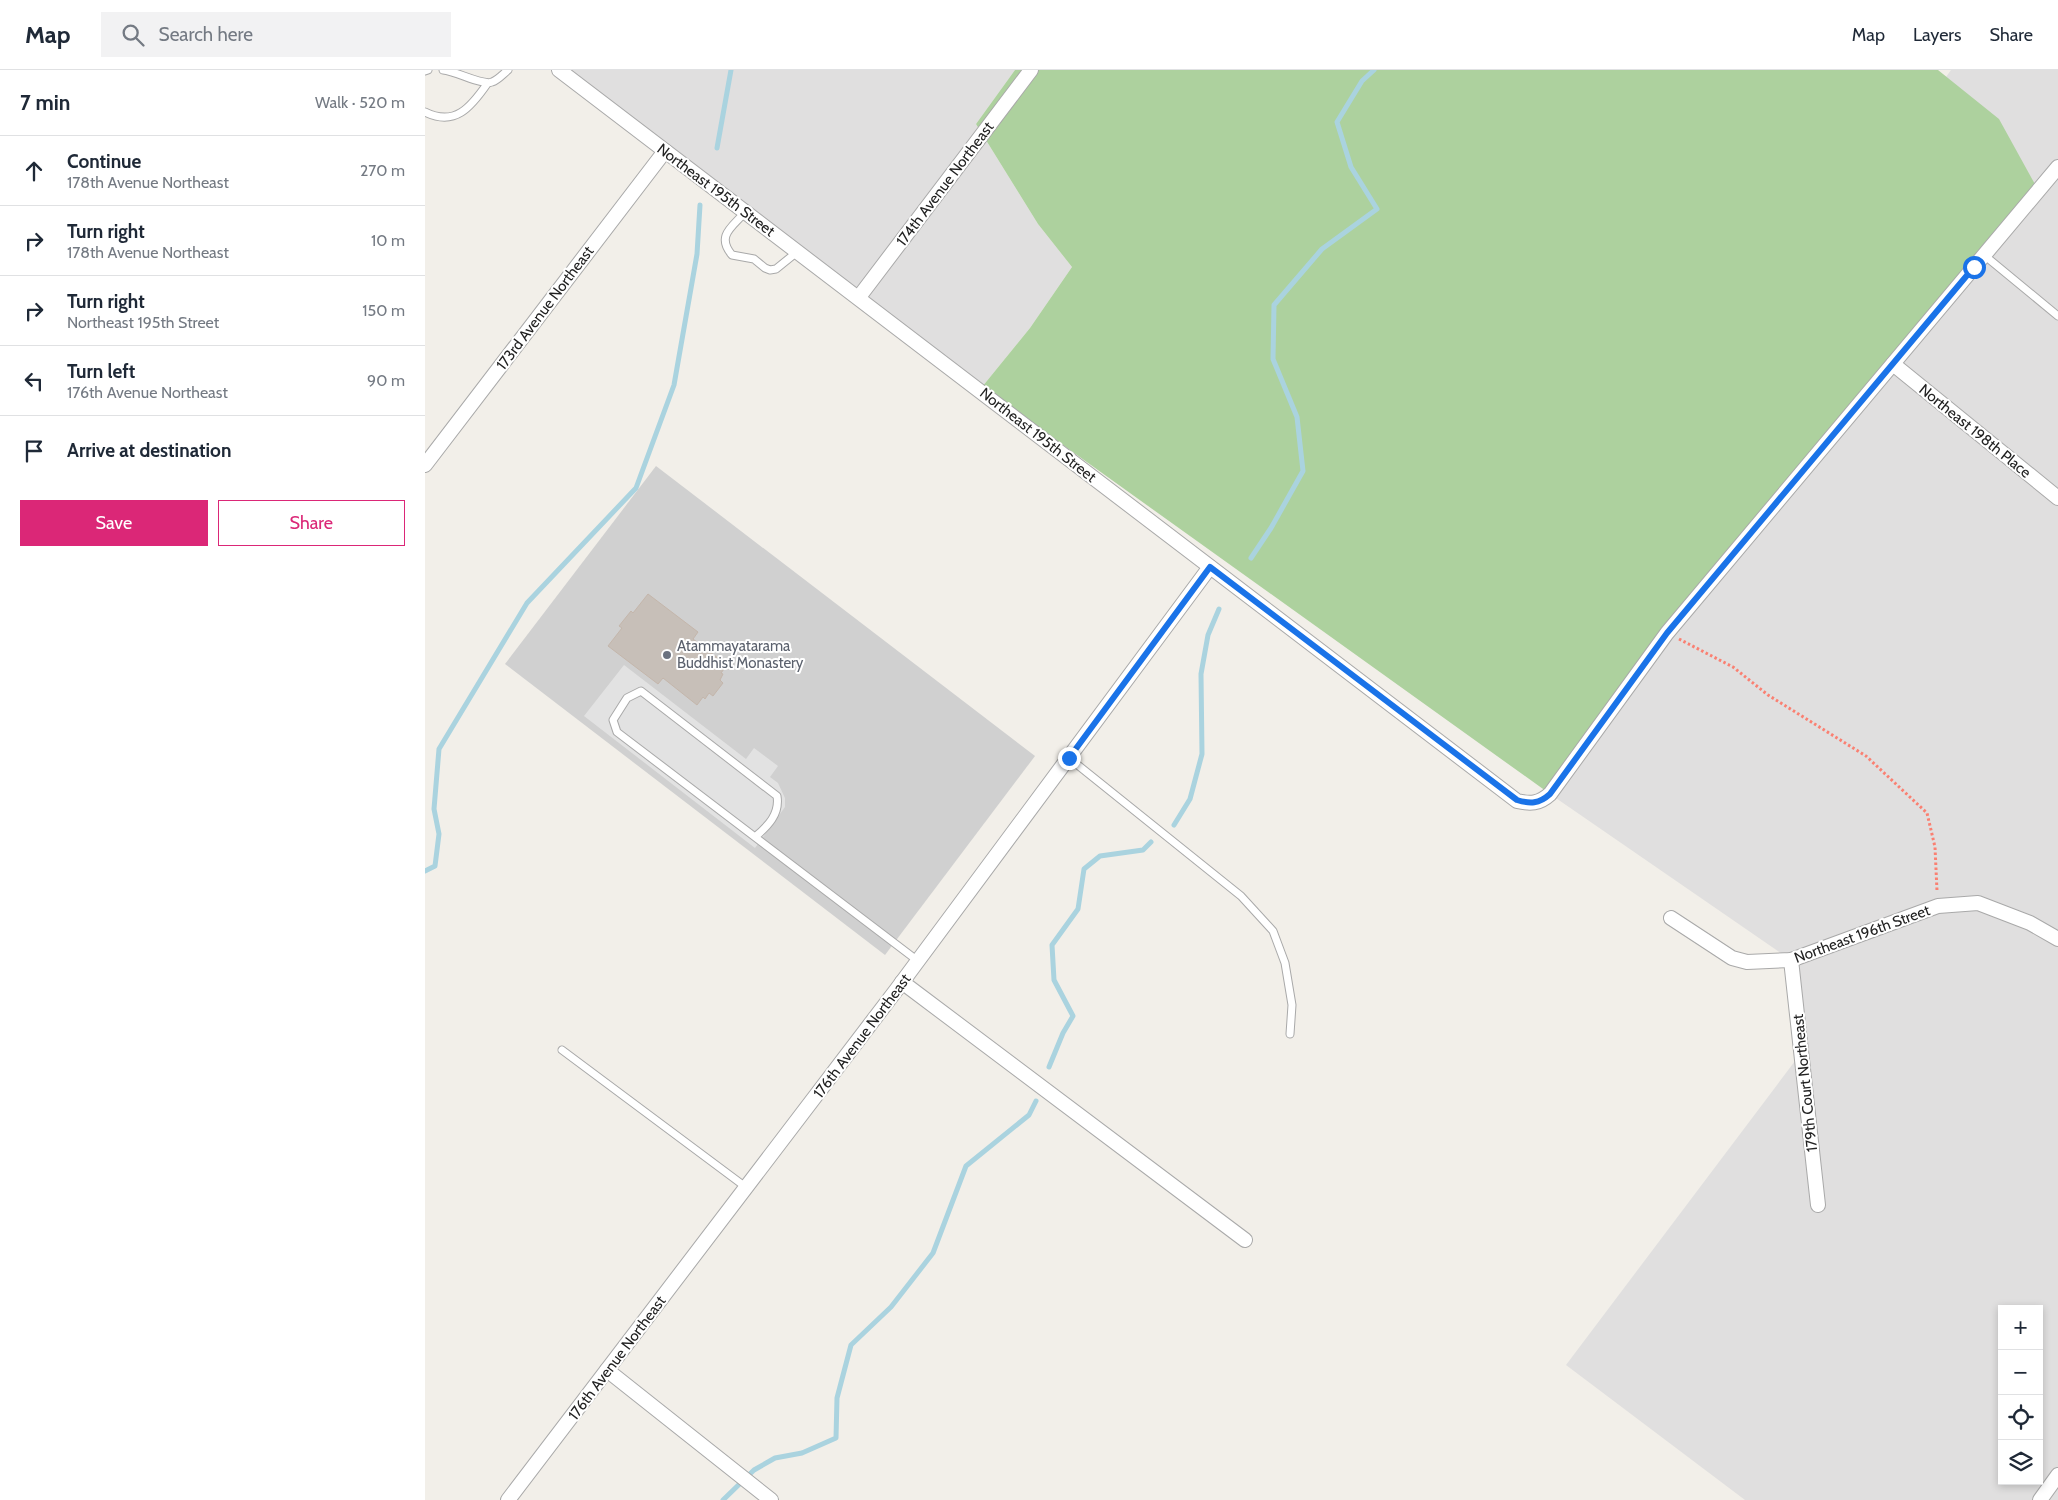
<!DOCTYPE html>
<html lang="en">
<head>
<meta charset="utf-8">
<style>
	:root { --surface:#fff; --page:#f2f2f3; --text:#1f2937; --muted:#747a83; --line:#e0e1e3; --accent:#db2777 }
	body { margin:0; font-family:Cabin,sans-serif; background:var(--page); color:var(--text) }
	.controls { position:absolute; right:15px; bottom:15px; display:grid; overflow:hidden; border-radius:0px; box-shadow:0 2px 8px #0003 }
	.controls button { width:45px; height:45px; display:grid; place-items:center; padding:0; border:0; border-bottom:1px solid var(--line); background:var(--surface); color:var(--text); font:25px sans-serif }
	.stop { position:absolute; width:15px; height:15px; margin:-11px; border:4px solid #1a73e8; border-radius:50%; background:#fff }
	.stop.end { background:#1a73e8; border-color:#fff; box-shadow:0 1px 5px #0008 }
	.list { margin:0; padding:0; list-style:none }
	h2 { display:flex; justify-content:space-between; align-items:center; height:65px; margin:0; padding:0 20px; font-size:21px }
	h2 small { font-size:16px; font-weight:400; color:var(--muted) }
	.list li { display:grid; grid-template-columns:32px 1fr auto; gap:15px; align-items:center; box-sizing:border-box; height:70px; padding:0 20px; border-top:1px solid var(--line) }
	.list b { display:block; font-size:19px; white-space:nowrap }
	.list p { margin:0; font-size:16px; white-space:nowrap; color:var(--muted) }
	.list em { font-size:16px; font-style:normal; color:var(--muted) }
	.actions { display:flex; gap:10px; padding:15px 20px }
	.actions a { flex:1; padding:11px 0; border:1px solid var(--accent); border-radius:0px; text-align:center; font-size:18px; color:var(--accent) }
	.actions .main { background:var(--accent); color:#fff }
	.icon { flex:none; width:28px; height:28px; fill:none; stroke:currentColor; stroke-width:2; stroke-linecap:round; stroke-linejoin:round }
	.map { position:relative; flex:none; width:1633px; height:1430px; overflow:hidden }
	header { display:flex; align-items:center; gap:30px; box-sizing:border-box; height:70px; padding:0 25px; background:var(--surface); border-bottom:1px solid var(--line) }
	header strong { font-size:24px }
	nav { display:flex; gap:28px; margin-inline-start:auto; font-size:18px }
	.search { width:350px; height:45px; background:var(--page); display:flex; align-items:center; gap:12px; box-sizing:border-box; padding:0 18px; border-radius:0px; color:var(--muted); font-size:19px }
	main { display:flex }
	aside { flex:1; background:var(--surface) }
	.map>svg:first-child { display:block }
	.residential { fill:#e0dfdf; fill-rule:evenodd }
	.religious { fill:#d0d0d0 }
	.forest { fill:#add19e }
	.parking { fill:#e2e2e2 }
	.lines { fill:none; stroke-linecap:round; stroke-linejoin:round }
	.stream { stroke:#aad3df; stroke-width:5 }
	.building { fill:#c7bfb8; stroke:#c4b6ab }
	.service-casing { stroke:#a9a9a9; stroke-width:9 }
	.minor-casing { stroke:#a9a9a9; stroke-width:16 }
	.path { stroke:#fa8072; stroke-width:3; stroke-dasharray:2.5 2.5; stroke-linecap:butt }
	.service { stroke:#fff; stroke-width:7 }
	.minor { stroke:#fff; stroke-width:14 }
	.route { stroke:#1a73e8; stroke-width:6 }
	.worship-dot { fill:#6b7280; stroke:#fff; stroke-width:2 }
	.labels { text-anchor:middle; stroke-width:4; stroke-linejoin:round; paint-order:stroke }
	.street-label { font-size:15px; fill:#222; stroke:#fff }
	.worship-label { font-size:15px; fill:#5b616d; stroke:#fff; text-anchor:start }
</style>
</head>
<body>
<header>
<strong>Map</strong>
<div class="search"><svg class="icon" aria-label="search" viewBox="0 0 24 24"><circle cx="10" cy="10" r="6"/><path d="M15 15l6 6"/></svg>Search here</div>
<nav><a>Map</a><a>Layers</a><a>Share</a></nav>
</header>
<main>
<aside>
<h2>7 min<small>Walk · 520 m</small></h2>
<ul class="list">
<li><svg class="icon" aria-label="ahead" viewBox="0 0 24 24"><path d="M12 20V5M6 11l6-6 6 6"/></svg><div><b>Continue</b><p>178th Avenue Northeast</p></div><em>270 m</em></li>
<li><svg class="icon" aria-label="right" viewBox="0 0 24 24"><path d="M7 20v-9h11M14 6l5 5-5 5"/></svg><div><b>Turn right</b><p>178th Avenue Northeast</p></div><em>10 m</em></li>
<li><svg class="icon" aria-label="right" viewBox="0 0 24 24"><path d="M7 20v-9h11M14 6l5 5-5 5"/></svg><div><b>Turn right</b><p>Northeast 195th Street</p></div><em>150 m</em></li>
<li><svg class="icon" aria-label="left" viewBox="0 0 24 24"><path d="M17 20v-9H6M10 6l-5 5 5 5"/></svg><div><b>Turn left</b><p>176th Avenue Northeast</p></div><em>90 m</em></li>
<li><svg class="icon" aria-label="arrive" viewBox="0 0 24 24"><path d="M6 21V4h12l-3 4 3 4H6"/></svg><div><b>Arrive at destination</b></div></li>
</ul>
<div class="actions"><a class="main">Save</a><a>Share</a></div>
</aside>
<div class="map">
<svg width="1633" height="1430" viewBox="0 0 1633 1430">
	<rect width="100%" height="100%" fill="#f2efe9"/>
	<g class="residential">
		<polygon points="134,0 590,0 551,54 613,154 647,197 605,258 557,317"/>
		<path d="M1526,0H1633V1430H1320L1141,1295L1376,983L1366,890L1125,724L1521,7ZM1577,1239H1614V1411H1577Z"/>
	</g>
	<polygon class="religious" points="231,396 610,686 460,885 80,594"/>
	<polygon class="forest" points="590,0 1513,0 1574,49 1617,127 1549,197 1242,563 1125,724 557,317 605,258 647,197 613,154 551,54"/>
	<polygon class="parking" points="199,595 321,689 329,678 353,696 345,707 353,713 360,728 360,737 330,778 159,646"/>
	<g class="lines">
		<g class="stream">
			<polyline points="292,78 306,0"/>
			<polyline points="826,488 846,458 878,401 872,347 848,289 849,235 897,179 952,139 926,97 912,52 937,11 949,0"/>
			<polyline points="749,755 765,729 777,684 776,604 783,565 794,539"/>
			<polyline points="0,801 10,796 14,764 9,739 14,679 102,533 211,418 249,315 272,184 275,135"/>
			<polyline points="624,997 638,963 648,946 629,910 627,875 653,839 659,799 675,786 718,780 726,772"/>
			<polyline points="298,1430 329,1400 350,1388 377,1383 411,1368 412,1328 426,1275 466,1237 508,1183 541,1096 604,1045 611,1031"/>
		</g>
	</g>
	<polygon class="building" points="223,524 273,562 268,569 302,595 296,603 298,604 295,610 298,613 288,626 284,623 280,629 278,627 272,635 238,608 233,614 183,576 197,558 194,556 206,541 208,543"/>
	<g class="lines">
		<g class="service-casing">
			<g id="service">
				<path d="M18,0C31,1 58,16 67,12C73,10 78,4 83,0"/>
				<polyline points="0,1 3,0"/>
				<path d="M0,42C30,57 46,37 62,14"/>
				<path d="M320,142C309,156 290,165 307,185L329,189L340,198L345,200L351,199L372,182"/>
				<polyline points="1559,185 1633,246"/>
				<polyline points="644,688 816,826 848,861 860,893 867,935 865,964"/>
				<path d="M330,767C343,756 355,744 352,726L216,621L202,628L188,650L192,662L493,891"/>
				<polyline points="137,980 322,1118"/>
			</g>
		</g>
		<g class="minor-casing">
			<g id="minor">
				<path d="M134,0L1092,731C1105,734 1114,734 1125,724L1242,563L1633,97"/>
				<polyline points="434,227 606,0"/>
				<polyline points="1468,294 1633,428"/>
				<polyline points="0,395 240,81"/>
				<polyline points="1246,848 1307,888 1322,892 1366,890 1513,836 1553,833 1605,853 1633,869"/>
				<polyline points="1366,890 1393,1135"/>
				<polyline points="477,912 820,1170"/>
				<polyline points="182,1300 346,1430"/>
				<polyline points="83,1430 472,919 785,497"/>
				<polyline points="1615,1430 1633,1405"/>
			</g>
		</g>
		<polyline class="path" points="1254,569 1308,597 1343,625 1441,686 1502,743 1510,777 1512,821"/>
		<use href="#service" class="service"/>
		<use href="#minor" class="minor"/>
	</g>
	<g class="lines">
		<path class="route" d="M644,688L785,497L1092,730C1105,734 1114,734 1125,724L1242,563L1549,197"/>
	</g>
	<circle class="worship-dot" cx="242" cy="585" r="5"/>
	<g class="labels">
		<g class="street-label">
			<text transform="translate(520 114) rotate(-53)" y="5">174th Avenue Northeast</text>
			<text transform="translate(291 120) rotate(37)" y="5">Northeast 195th Street</text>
			<text transform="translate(120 238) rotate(-53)" y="5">173rd Avenue Northeast</text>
			<text transform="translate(1550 361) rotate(39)" y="5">Northeast 198th Place</text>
			<text transform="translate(613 365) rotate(38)" y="5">Northeast 195th Street</text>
			<text transform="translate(1437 864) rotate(-20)" y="5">Northeast 196th Street</text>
			<text transform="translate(437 966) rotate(-53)" y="5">176th Avenue Northeast</text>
			<text transform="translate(1380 1013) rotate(-96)" y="5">179th Court Northeast</text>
			<text transform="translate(192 1288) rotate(-53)" y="5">176th Avenue Northeast</text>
		</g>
		<g class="worship-label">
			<text x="252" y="581">Atammayatarama<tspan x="252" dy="17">Buddhist Monastery</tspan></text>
		</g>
	</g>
</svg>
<div class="controls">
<button>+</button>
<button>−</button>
<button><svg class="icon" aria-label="locate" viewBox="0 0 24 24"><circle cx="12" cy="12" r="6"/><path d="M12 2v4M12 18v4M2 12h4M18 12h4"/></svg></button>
<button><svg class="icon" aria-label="layers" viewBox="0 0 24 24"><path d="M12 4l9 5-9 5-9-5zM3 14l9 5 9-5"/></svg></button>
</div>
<div class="stop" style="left:1549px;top:197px"></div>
<div class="stop end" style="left:644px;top:688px"></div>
</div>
</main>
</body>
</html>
